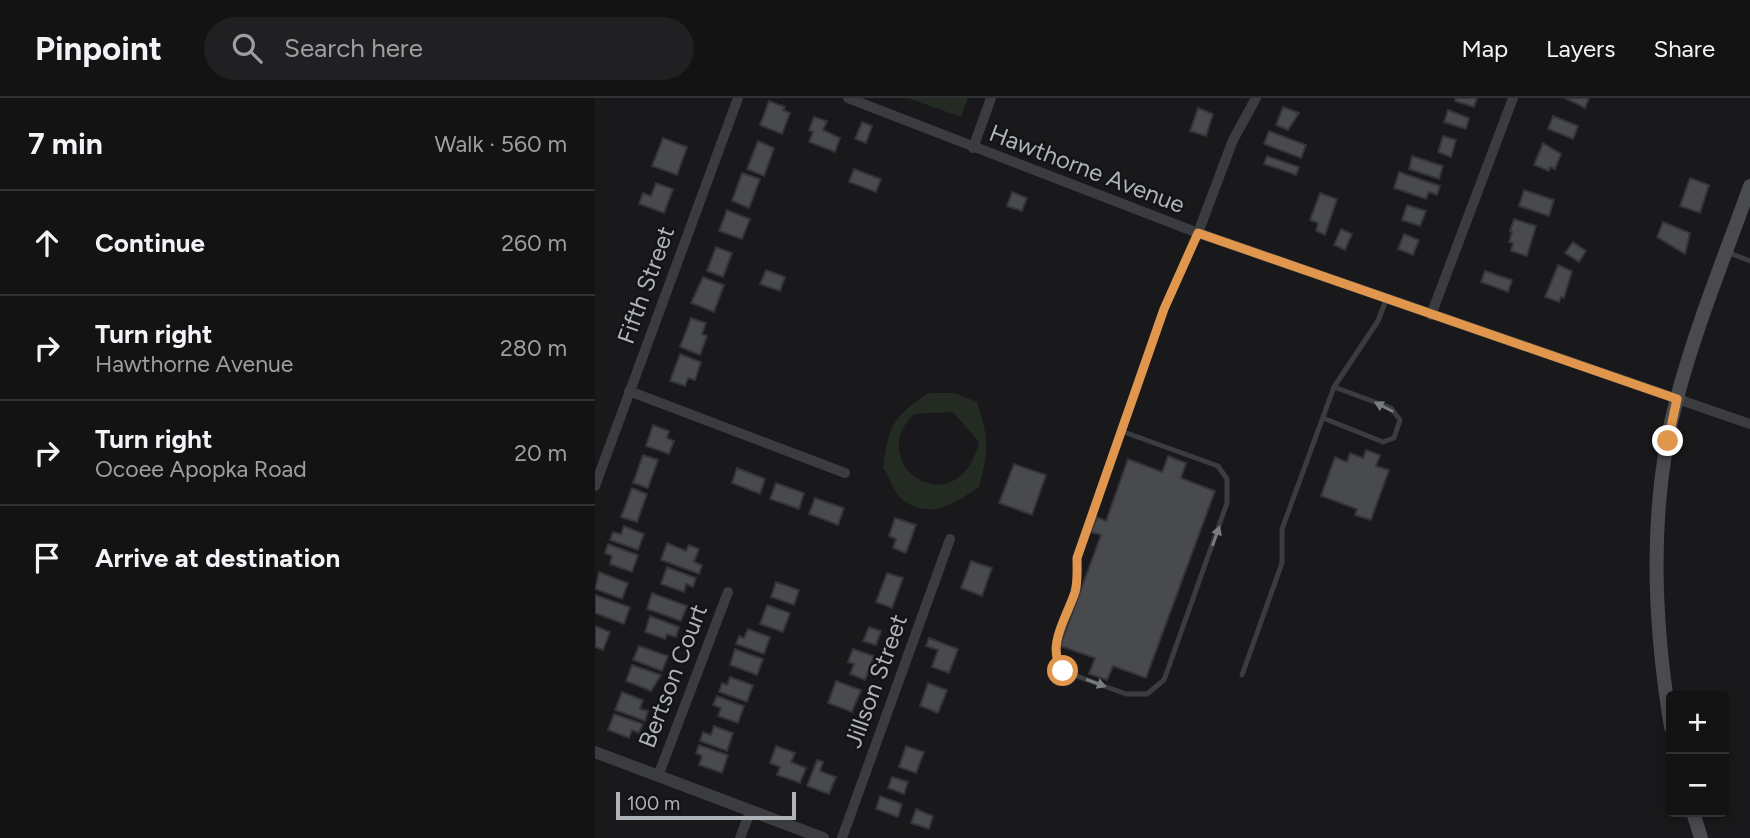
<!DOCTYPE html>
<html lang="en">
<head>
<meta charset="utf-8">
<style>
	:root { --surface:#131314; --page:#202022; --text:#f1f3f6; --muted:#9d9ea0; --line:#323234 }
	body { margin:0; font-family:Figtree,sans-serif; background:var(--page); color:var(--text) }
	.controls { position:absolute; right:21px; bottom:21px; display:grid; overflow:hidden; border-radius:7px; box-shadow:0 4px 10px #0003 }
	.controls button { width:63px; height:63px; display:grid; place-items:center; padding:0; border:0; border-bottom:2px solid var(--line); background:var(--surface); color:var(--text); font:35px sans-serif }
	.scale { position:absolute; left:21px; bottom:18px; width:180px; box-sizing:border-box; padding-left:7px; border:4px solid #adb3b9; border-top:0; font-size:19px; line-height:24px; white-space:nowrap; color:#adb3b9; -webkit-text-stroke:5px #141416; paint-order:stroke }
	.stop { position:absolute; width:21px; height:21px; margin:-16px; border:5px solid #e0964c; border-radius:50%; background:#fff }
	.stop.end { background:#e0964c; border-color:#fff; box-shadow:0 2px 7px #0008 }
	.list { margin:0; padding:0; list-style:none }
	h2 { display:flex; justify-content:space-between; align-items:center; height:91px; margin:0; padding:0 28px; font-size:30px }
	h2 small { font-size:23px; font-weight:400; color:var(--muted) }
	.list li { display:grid; grid-template-columns:46px 1fr auto; gap:21px; align-items:center; box-sizing:border-box; height:105px; padding:0 28px; border-top:2px solid var(--line) }
	.list b { display:block; font-size:26px; white-space:nowrap }
	.list p { margin:0; font-size:23px; white-space:nowrap; color:var(--muted) }
	.list em { font-size:23px; font-style:normal; color:var(--muted) }
	.icon { flex:none; width:38px; height:38px; fill:none; stroke:currentColor; stroke-width:2; stroke-linecap:round; stroke-linejoin:round }
	.map { position:relative; flex:none; width:1155px; height:740px; overflow:hidden }
	header { display:flex; align-items:center; gap:42px; box-sizing:border-box; height:98px; padding:0 35px; background:var(--surface); border-bottom:2px solid var(--line) }
	header strong { font-size:33px }
	nav { display:flex; gap:38px; margin-inline-start:auto; font-size:24px }
	.search { width:490px; height:63px; background:var(--page); display:flex; align-items:center; gap:18px; box-sizing:border-box; padding:0 24px; border-radius:38px; color:var(--muted); font-size:26px }
	main { display:flex }
	aside { flex:1; background:var(--surface) }
	.map>svg:first-child { display:block }
	.green { fill:#232b23; fill-rule:evenodd }
	.building { fill:#484a4d; stroke:#333437; stroke-width:2 }
	.lines { fill:none; stroke-linecap:round; stroke-linejoin:round }
	.service { stroke:#3a3c3f; stroke-width:5 }
	.minor { stroke:#3a3c3f; stroke-width:10 }
	.tertiary { stroke:#3a3c3f; stroke-width:12 }
	.secondary { stroke:#494b4f; stroke-width:14 }
	.oneway { fill:#797d82 }
	.route { stroke:#e0964c; stroke-width:9 }
	.labels { text-anchor:middle; stroke-width:5; stroke-linejoin:round; paint-order:stroke }
	.street-label { font-size:24px; fill:#adb3b9; stroke:#141416 }
</style>
</head>
<body>
<header>
<strong>Pinpoint</strong>
<div class="search"><svg class="icon" aria-label="search" viewBox="0 0 24 24"><circle cx="10" cy="10" r="6"/><path d="M15 15l6 6"/></svg>Search here</div>
<nav><a>Map</a><a>Layers</a><a>Share</a></nav>
</header>
<main>
<aside>
<h2>7 min<small>Walk · 560 m</small></h2>
<ul class="list">
<li><svg class="icon" aria-label="ahead" viewBox="0 0 24 24"><path d="M12 20V5M6 11l6-6 6 6"/></svg><div><b>Continue</b></div><em>260 m</em></li>
<li><svg class="icon" aria-label="right" viewBox="0 0 24 24"><path d="M7 20v-9h11M14 6l5 5-5 5"/></svg><div><b>Turn right</b><p>Hawthorne Avenue</p></div><em>280 m</em></li>
<li><svg class="icon" aria-label="right" viewBox="0 0 24 24"><path d="M7 20v-9h11M14 6l5 5-5 5"/></svg><div><b>Turn right</b><p>Ocoee Apopka Road</p></div><em>20 m</em></li>
<li><svg class="icon" aria-label="arrive" viewBox="0 0 24 24"><path d="M6 21V4h12l-3 4 3 4H6"/></svg><div><b>Arrive at destination</b></div></li>
</ul>
</aside>
<div class="map">
<svg width="1155" height="740" viewBox="0 0 1155 740">
	<rect width="100%" height="100%" fill="#19191b"/>
	<g class="green">
		<polygon points="313,0 373,0 366,19"/>
		<path d="M334,295H360L382,304C394,341 394,351 384,389C360,405 337,422 309,403C300,397 294,379 288,370C294,327 298,318 334,295ZM358,314L384,344C363,430 267,367 319,316Z"/>
	</g>
	<g class="building">
		<polygon points="861,0 882,0 879,9 860,3"/>
		<polygon points="970,0 994,0 990,10"/>
		<polygon points="174,3 190,9 188,12 195,15 187,36 165,27"/>
		<polygon points="688,9 704,15 693,32 681,27"/>
		<polygon points="603,10 618,16 611,38 595,33"/>
		<polygon points="853,12 874,20 871,31 849,24"/>
		<polygon points="958,18 983,28 978,41 953,31"/>
		<polygon points="219,19 232,23 228,32 245,40 240,54 214,44 218,34 214,32"/>
		<polygon points="267,24 277,28 271,45 260,41"/>
		<polygon points="674,33 711,47 706,60 669,46"/>
		<polygon points="848,38 861,42 856,59 843,54"/>
		<polygon points="68,40 92,49 82,77 57,68"/>
		<polygon points="163,43 179,50 169,78 152,71"/>
		<polygon points="948,45 966,56 960,71 955,69 954,73 939,67"/>
		<polygon points="672,58 704,69 701,77 669,66"/>
		<polygon points="817,58 848,68 844,81 814,71"/>
		<polygon points="259,71 286,81 281,94 254,84"/>
		<polygon points="804,74 845,88 842,97 834,94 831,101 799,90"/>
		<polygon points="147,75 165,81 154,110 137,103"/>
		<polygon points="1095,80 1114,87 1105,115 1085,108"/>
		<polygon points="61,85 78,91 69,115 44,106 48,95 56,98"/>
		<polygon points="929,92 959,102 954,118 924,108"/>
		<polygon points="417,94 432,100 427,113 412,108"/>
		<polygon points="725,95 742,101 730,137 721,133 723,125 715,122"/>
		<polygon points="812,107 831,113 825,128 807,122"/>
		<polygon points="132,112 155,121 147,141 124,133"/>
		<polygon points="919,121 941,128 932,158 916,153 918,145 914,144 917,134 915,133"/>
		<polygon points="1068,124 1095,135 1090,156 1062,139"/>
		<polygon points="746,131 757,136 750,152 739,147"/>
		<polygon points="809,136 824,142 818,157 803,151"/>
		<polygon points="978,144 991,153 984,164 970,155"/>
		<polygon points="121,149 137,155 128,179 112,173"/>
		<polygon points="963,167 977,173 969,200 966,199 964,204 950,199"/>
		<polygon points="171,172 190,179 185,193 165,186"/>
		<polygon points="890,173 917,182 913,194 886,184"/>
		<polygon points="108,179 129,187 119,214 96,205"/>
		<polygon points="96,220 111,225 107,236 112,238 105,257 85,249"/>
		<polygon points="85,256 106,264 100,282 93,280 90,288 75,283"/>
		<polygon points="58,327 74,333 72,340 79,343 74,356 51,348"/>
		<polygon points="771,352 785,357 781,368 794,372 776,422 760,417 762,411 726,398 740,359 752,364 755,355 768,360"/>
		<polygon points="48,357 63,362 53,390 38,385"/>
		<polygon points="573,358 591,365 586,380 620,393 551,580 518,568 512,582 494,576 500,560 465,548 506,437 496,434 502,419 511,423 533,361 567,374"/>
		<polygon points="419,366 451,377 437,417 404,405"/>
		<polygon points="142,370 170,381 165,396 137,385"/>
		<polygon points="181,385 209,395 204,411 175,401"/>
		<polygon points="37,390 52,396 42,424 26,419"/>
		<polygon points="220,400 249,410 243,427 214,416"/>
		<polygon points="300,420 321,427 311,455 298,450 301,441 294,438"/>
		<polygon points="29,428 49,436 43,452 15,442 18,434 26,436"/>
		<polygon points="72,445 91,453 94,447 104,451 99,464 107,467 104,476 66,462"/>
		<polygon points="13,446 43,457 37,474 15,466 17,458 10,455"/>
		<polygon points="376,463 397,470 387,498 366,490"/>
		<polygon points="72,469 101,480 98,489 91,486 89,494 66,486"/>
		<polygon points="4,474 33,485 27,501 0,491"/>
		<polygon points="292,475 308,480 297,510 281,504"/>
		<polygon points="181,484 204,492 199,507 176,499"/>
		<polygon points="57,495 92,508 86,523 52,511"/>
		<polygon points="0,497 35,509 29,526 0,515"/>
		<polygon points="172,507 195,515 188,534 165,526"/>
		<polygon points="55,518 84,529 81,539 72,536 70,541 50,534"/>
		<polygon points="0,528 15,534 8,552 0,549"/>
		<polygon points="274,529 286,533 281,547 268,543"/>
		<polygon points="153,531 175,539 169,556 141,546 144,538 149,540"/>
		<polygon points="334,540 363,551 354,575 337,569 343,552 331,548"/>
		<polygon points="44,548 73,558 67,573 38,562"/>
		<polygon points="140,551 168,561 162,577 135,567"/>
		<polygon points="258,551 279,558 270,582 255,576 259,566 253,564"/>
		<polygon points="37,567 66,577 56,593 31,583"/>
		<polygon points="135,579 158,587 152,604 124,594 127,585 132,587"/>
		<polygon points="241,583 266,592 257,614 233,605"/>
		<polygon points="333,585 352,592 343,615 325,608"/>
		<polygon points="27,594 48,602 45,611 53,613 50,623 20,612"/>
		<polygon points="122,598 149,608 143,625 123,618 126,610 118,607"/>
		<polygon points="19,616 48,626 44,635 37,632 34,640 13,632"/>
		<polygon points="119,628 138,635 132,653 105,643 108,634 116,637"/>
		<polygon points="104,647 133,657 127,675 104,667 107,658 101,655"/>
		<polygon points="181,648 200,655 196,664 211,670 205,685 182,677 185,669 175,665"/>
		<polygon points="311,648 329,654 321,675 304,669"/>
		<polygon points="222,662 228,664 225,673 241,679 234,696 212,688"/>
		<polygon points="297,679 313,684 309,696 293,690"/>
		<polygon points="285,698 307,706 303,719 281,711"/>
		<polygon points="321,711 338,718 334,731 316,725"/>
	</g>
	<g class="lines">
		<g class="service">
			<polyline points="1132,154 1155,163"/>
			<polyline points="728,320 788,344 799,340 805,322 796,310 739,289"/>
			<polyline points="526,333 623,368 632,381 632,405 569,582 552,596 531,596 468,573 460,562 461,544 481,490 482,460 526,333 569,211 603,135"/>
			<polyline points="647,577 687,465 687,431 739,289 783,223 791,202"/>
		</g>
		<g class="minor">
			<polyline points="253,0 603,135 1155,326"/>
			<polyline points="378,50 396,0"/>
			<polyline points="603,135 638,42 661,0"/>
			<polyline points="836,217 918,0"/>
			<polyline points="34,293 250,375"/>
			<polyline points="0,388 143,0"/>
			<polyline points="63,678 133,494"/>
			<polyline points="145,740 155,714"/>
			<polyline points="247,740 355,441"/>
		</g>
		<polyline class="tertiary" points="0,654 228,740"/>
		<g class="secondary">
			<path d="M1076,629C1058,521 1053,407 1082,300C1101,228 1130,158 1155,88"/>
			<polyline points="1098,714 1106,740"/>
		</g>
	</g>
	<defs><path id="oneway-solid" d="M-6-.8H1V-3.2L6.5 0L1 3.2V.8H-6Z" transform="scale(1.75)"/></defs>
	<g class="oneway">
		<use href="#oneway-solid" transform="translate(789 309) rotate(-153)"/>
		<use href="#oneway-solid" transform="translate(621 438) rotate(-70)"/>
		<use href="#oneway-solid" transform="translate(501 585) rotate(20)"/>
	</g>
	<g class="lines">
		<path class="route" d="M468,573C450,549 472,519 480,494C483,483 482,471 482,460L569,211L603,135L1082,301L1073,343"/>
	</g>
	<g class="labels">
		<g class="street-label">
			<text transform="translate(492 71) rotate(21)" y="8">Hawthorne Avenue</text>
			<text transform="translate(51 187) rotate(-70)" y="8">Fifth Street</text>
			<text transform="translate(78 578) rotate(-69)" y="8">Bertson Court</text>
			<text transform="translate(281 583) rotate(-70)" y="8">Jillson Street</text>
		</g>
	</g>
</svg>
<div class="controls">
<button>+</button>
<button>−</button>
</div>
<div class="scale">100 m</div>
<div class="stop" style="left:468px;top:573px"></div>
<div class="stop end" style="left:1073px;top:343px"></div>
</div>
</main>
</body>
</html>
